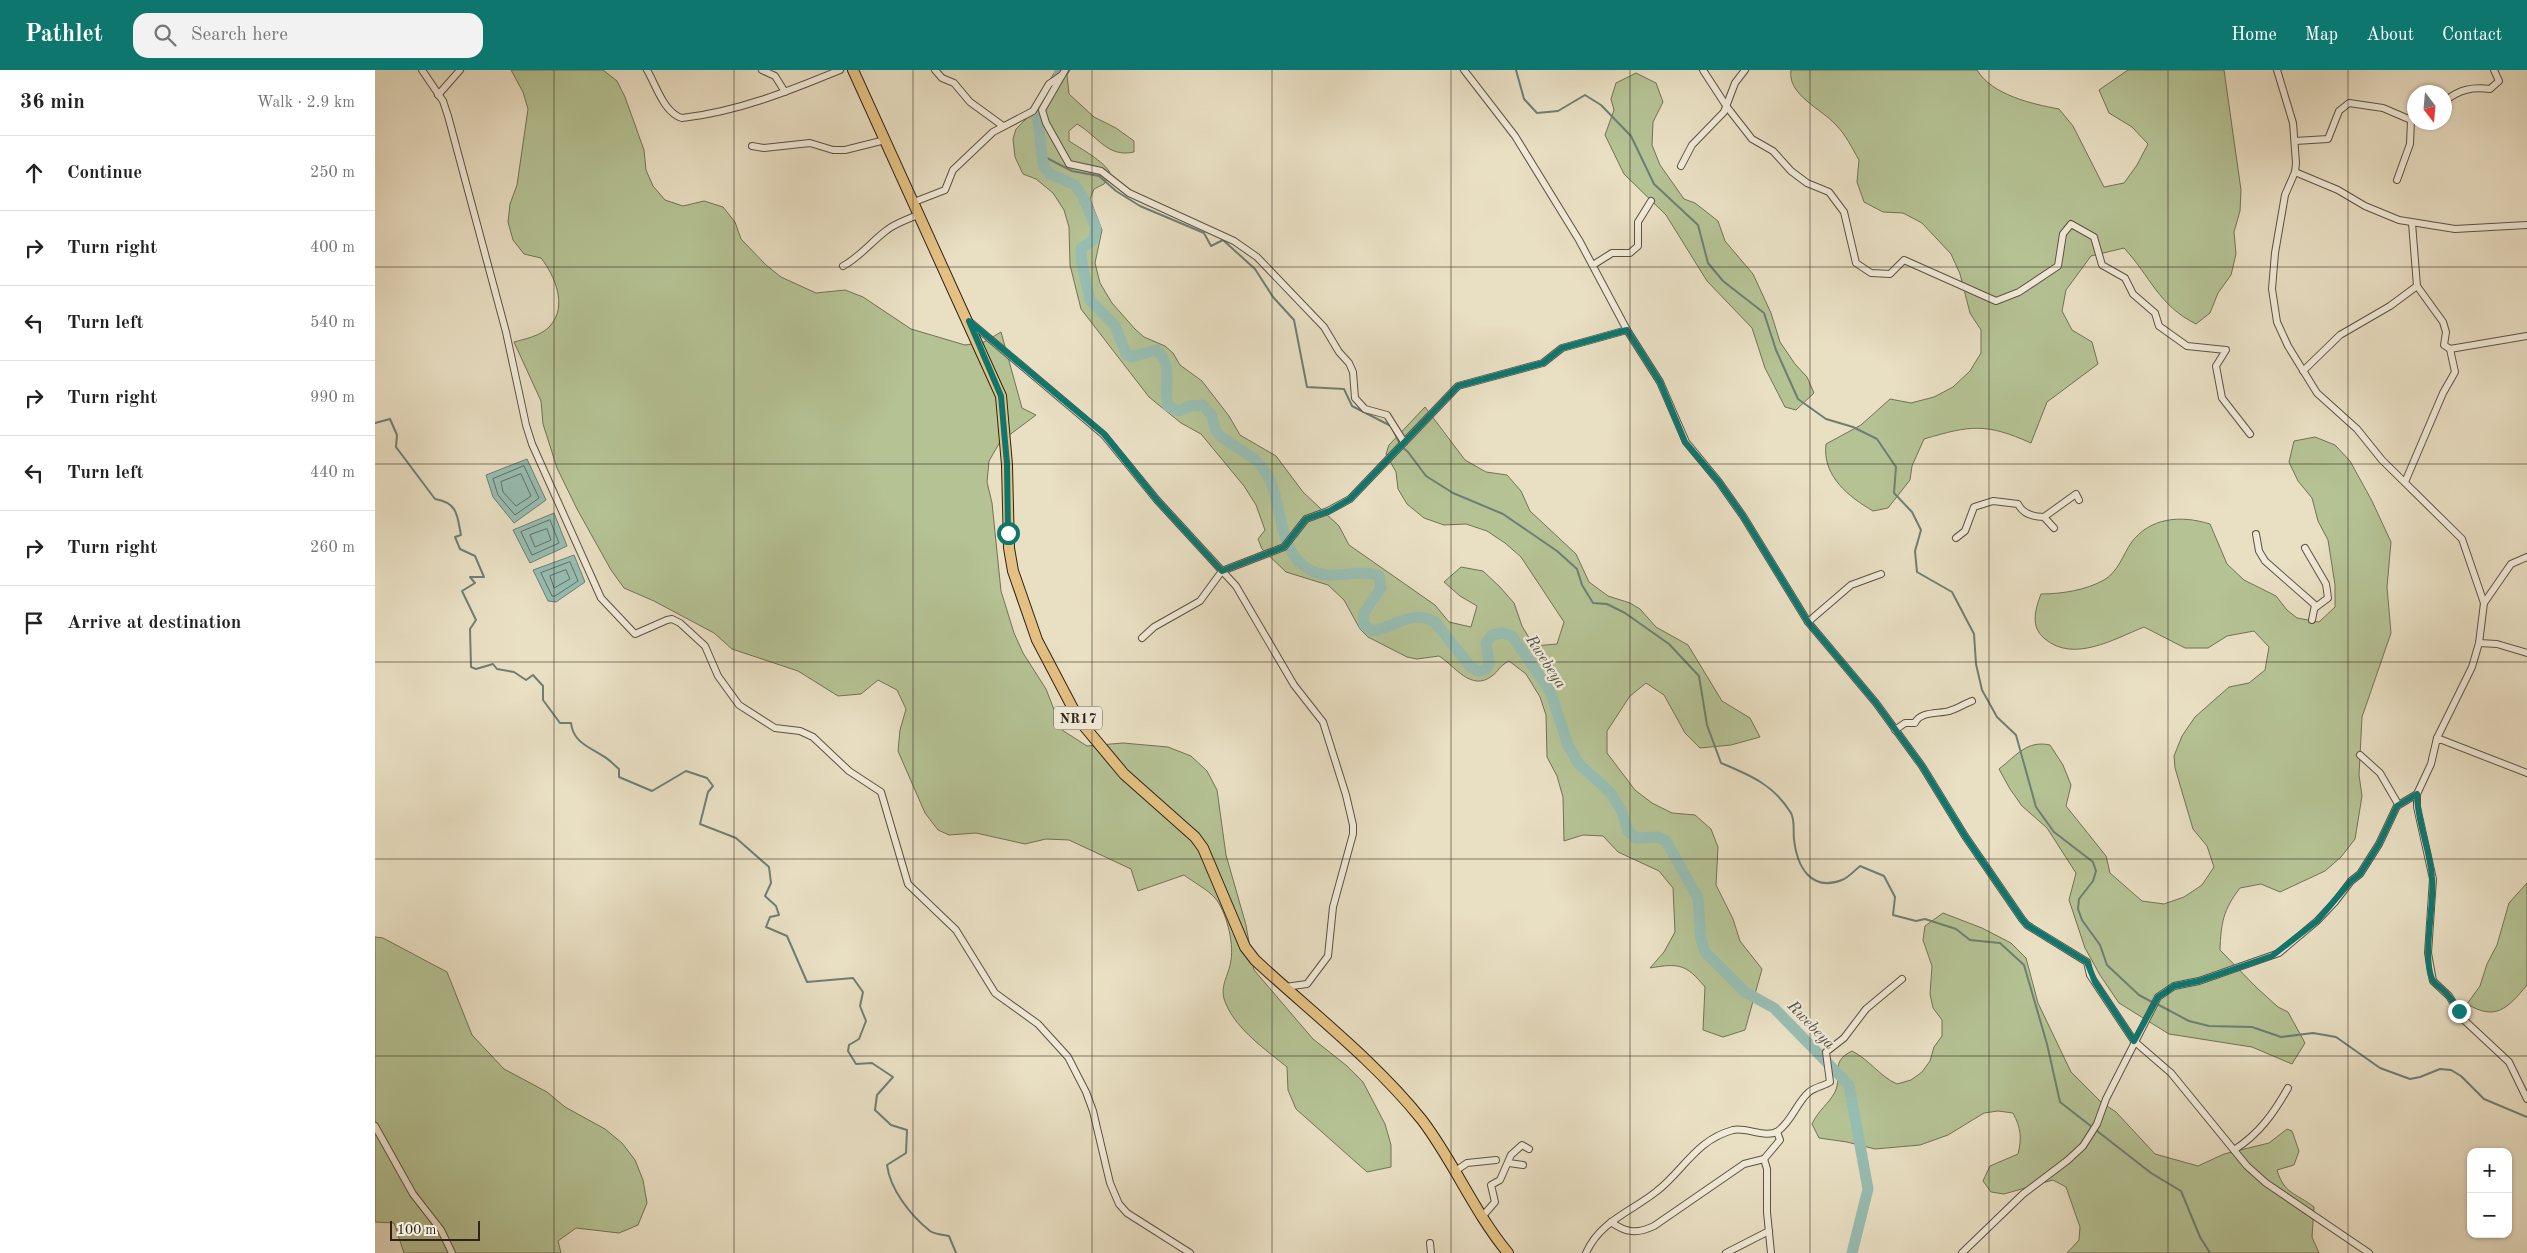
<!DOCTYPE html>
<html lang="en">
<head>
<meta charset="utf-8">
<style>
	:root { --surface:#fff; --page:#f2f2f2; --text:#222; --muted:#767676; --line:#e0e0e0; --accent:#0f766e }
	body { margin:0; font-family:"Old Standard TT",serif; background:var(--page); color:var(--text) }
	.controls { position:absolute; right:15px; bottom:15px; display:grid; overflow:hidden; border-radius:10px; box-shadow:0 1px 4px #0004 }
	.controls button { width:45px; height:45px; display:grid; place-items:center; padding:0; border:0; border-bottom:1px solid var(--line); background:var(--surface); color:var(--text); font:25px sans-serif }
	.compass { position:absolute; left:2032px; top:15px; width:45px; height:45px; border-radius:50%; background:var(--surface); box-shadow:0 1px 4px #0004; rotate:164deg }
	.scale { position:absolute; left:15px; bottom:12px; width:90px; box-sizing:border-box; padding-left:5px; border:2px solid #2d2319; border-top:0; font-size:14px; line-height:18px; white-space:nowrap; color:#2d2319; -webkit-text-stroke:4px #f1ead8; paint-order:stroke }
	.stop { position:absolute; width:15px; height:15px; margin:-11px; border:4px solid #0f766e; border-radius:50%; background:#fff }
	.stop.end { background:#0f766e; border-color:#fff; box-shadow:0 1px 5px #0008 }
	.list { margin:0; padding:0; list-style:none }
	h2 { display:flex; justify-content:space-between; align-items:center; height:65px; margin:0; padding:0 20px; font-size:21px }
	h2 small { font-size:16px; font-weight:400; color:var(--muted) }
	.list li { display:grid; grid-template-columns:32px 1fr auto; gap:15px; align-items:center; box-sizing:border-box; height:75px; padding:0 20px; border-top:1px solid var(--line) }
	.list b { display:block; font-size:19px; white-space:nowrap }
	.list em { font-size:16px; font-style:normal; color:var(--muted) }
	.icon { flex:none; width:28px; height:28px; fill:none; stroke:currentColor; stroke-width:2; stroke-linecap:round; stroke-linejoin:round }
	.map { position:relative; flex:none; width:2152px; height:1183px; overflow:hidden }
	header { display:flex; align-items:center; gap:30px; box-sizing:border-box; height:70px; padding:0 25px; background:var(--accent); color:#fff }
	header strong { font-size:24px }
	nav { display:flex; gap:28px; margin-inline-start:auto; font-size:18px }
	.search { width:350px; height:45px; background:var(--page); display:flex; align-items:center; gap:12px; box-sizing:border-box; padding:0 18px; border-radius:15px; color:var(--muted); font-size:19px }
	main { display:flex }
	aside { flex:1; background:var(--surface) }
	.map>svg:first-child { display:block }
	.green { fill:#b5c294; stroke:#717256 }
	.water { fill:#97bdb2; stroke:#6d7f75 }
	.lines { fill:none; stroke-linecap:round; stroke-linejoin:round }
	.shore { stroke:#627066; stroke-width:1 }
	.stream { stroke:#6d7f75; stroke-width:2 }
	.river { stroke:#97bdb2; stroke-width:11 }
	.street-casing { stroke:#5c5244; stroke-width:8 }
	.primary-casing { stroke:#2d2319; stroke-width:12 }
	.street { stroke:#f1ead8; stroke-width:6 }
	.primary { stroke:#e4c082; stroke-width:10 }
	.route { stroke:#0f766e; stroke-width:6 }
	.grid { fill:none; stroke:#2d2319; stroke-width:1; stroke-opacity:0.55 }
	.labels { text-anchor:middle; stroke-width:4.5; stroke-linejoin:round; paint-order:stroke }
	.shield { fill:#f1ead8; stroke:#685f52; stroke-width:1 }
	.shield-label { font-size:14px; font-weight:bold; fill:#2d2319 }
	.water-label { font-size:16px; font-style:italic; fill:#4d5147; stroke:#f1ead8 }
</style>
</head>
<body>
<header>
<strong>Pathlet</strong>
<div class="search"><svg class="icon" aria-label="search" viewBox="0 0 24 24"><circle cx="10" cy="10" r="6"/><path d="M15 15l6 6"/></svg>Search here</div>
<nav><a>Home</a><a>Map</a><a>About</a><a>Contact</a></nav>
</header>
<main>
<aside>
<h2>36 min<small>Walk · 2.9 km</small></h2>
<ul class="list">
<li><svg class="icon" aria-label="ahead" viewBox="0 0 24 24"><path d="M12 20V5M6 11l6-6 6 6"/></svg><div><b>Continue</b></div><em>250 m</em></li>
<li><svg class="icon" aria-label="right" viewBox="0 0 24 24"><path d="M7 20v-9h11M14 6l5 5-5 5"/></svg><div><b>Turn right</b></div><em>400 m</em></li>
<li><svg class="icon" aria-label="left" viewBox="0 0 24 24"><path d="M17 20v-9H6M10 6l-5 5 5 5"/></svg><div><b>Turn left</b></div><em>540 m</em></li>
<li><svg class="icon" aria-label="right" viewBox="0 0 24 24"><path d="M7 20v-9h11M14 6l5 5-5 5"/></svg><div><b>Turn right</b></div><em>990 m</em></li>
<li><svg class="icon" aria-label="left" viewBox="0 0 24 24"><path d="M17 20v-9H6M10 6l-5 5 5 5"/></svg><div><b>Turn left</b></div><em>440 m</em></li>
<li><svg class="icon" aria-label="right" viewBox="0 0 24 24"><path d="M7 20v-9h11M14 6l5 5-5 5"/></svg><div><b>Turn right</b></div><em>260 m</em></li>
<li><svg class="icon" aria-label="arrive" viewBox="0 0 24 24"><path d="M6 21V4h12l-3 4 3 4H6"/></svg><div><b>Arrive at destination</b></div></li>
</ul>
</aside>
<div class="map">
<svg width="2152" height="1183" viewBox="0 0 2152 1183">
	<rect width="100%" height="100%" fill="#e9dfc3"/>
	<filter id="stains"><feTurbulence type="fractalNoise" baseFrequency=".004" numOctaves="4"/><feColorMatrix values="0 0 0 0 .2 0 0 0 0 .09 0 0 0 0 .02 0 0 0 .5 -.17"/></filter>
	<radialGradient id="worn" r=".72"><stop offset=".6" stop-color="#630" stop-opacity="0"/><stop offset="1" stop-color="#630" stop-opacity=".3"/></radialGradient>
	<g class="green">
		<path d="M136,0H228L242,11L250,27L269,80L271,100L278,116L290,130L308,136L329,131L348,137L360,152L366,169L391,195L406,207L441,223L470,220L488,227L536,259L590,275L609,272L626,262L647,338L661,345L625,372L614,391L612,412L617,433L626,521L639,563L648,583L671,619L687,660L712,676L748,673L793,677L816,686L832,701L842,720L851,785L871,855L879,900L938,969L972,996L988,1012L1010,1054L1016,1075V1097L992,1102L921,1039L913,1020L912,997C891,980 862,960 851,934C843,917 854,906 856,890C859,872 851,841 840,828C832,819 818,812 809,805L763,821L756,799L694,770L671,769L650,774L601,763L574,765L563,760L550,743L523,681L525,660L531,639L522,620L503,610L486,624L463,626L423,601L357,579L339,563L279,531L249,518L236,500L202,439L182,398L168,354L166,331L139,272C150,269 166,266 175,256C193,236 180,206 166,188L149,184L138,170L133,152L135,134L142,115L153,39L148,22Z"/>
		<path d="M681,0H695L692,5L694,24L719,47L741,58L759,71V82C732,88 723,66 702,54L694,61V71C705,78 730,92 735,103L729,114L719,119L715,129L727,160L720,193L725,213L737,233L760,259L769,267L790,276L798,283L805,295L827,311L854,346L865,365L901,386L928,422L964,456L974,475L1060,535L1074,552L1096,557L1102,536L1085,526L1069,512L1086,497L1108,501L1125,517L1139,533L1147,556L1159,576L1182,574L1189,552L1146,487L1130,473L1112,461L1091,454L1069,455L1049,448L1032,434L1023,419L1021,402L1011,384L1014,375L1050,337L1090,390L1111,402L1132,405L1146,421L1155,441L1201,484L1214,512L1233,526L1255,533L1265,539L1281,557L1313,575L1347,631L1375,648L1385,667L1356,675L1325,678L1310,663L1289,625L1271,613L1255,626L1232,661V683L1260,720L1277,733L1297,743L1320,745L1336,759L1343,777L1341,815L1358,849L1365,871L1387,899L1370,960L1348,967L1328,960L1330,917C1311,894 1304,893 1275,898L1289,882L1300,862L1298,818L1284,801L1243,782L1228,766L1208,765L1189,771L1188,727L1182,706L1172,687L1171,645L1165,627L1151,604L1134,591C1123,597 1124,601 1117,606C1096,622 1080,596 1064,586L1042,589L1032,587L993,567L985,559L969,530L953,515L911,502L887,479L883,469L890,460L881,435L869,416L826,364L806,353L774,327L706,239L695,195L694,157L689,140L678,123L661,109L648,104L640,87L638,69L641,59L652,48Z"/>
		<path d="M1416,0H1602C1617,25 1657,34 1684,39L1698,56L1729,117L1749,113L1762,95L1773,74L1757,57L1734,43L1724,20L1753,0H1849L1866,120L1865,141L1859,162L1861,184L1856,205L1843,223L1835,243L1821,254C1783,235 1776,207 1749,178L1716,186L1691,220L1687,241L1697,260L1717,272L1723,294L1672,332L1656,373C1611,353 1596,355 1549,369L1537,396L1535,410L1513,438L1498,441C1474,427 1447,406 1451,374L1486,355L1515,329L1536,333L1559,327L1578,317L1595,301L1606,283V260L1595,243L1585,204L1576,184L1547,153L1528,143L1508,142L1489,132L1482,112L1484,90C1477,78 1471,65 1461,55C1447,39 1412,25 1416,0Z"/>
		<polygon points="1261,3 1281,13 1288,32 1278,52 1277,75 1285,95 1309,129 1320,133 1343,151 1350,171 1378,204 1396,243 1405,272 1420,294 1432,307 1439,323 1421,340 1410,337 1390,298 1377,258 1332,211 1291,145 1249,104 1230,65 1239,40 1236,29 1241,13"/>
		<path d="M1940,367L1960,375L1975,391L1997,431L2016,472L2012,517L2016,563L1987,647L1984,705L1987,726L1980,769L1966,787L1950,801L1905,822L1886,814L1865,818C1848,840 1846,853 1845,880L1882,918L1903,937L1913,942L1930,973L1917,994L1877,977L1794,964L1744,933L1725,905L1710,878L1694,830L1701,803L1672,758L1647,736L1635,719L1624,699C1642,685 1652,670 1675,675L1688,695L1696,715L1691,736L1731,786L1735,803L1767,831L1789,834L1809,827L1827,815L1839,797L1832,776L1818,759L1800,698L1799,686L1807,666L1820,647L1854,617L1874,613L1890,600L1894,577L1879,561L1852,566L1833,578H1810L1769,557C1739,569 1699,593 1670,569C1655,557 1660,540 1666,524C1687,524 1711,520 1729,510C1743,502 1748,485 1756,473C1775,447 1806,445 1835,454L1852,494L1869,510L1901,526L1912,540L1922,548L1944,552L1960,537V515L1953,470L1943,451L1937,428L1923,411L1914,392L1919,371Z"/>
		<path d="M2152,813V915C2132,939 2121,951 2092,934L2105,916L2112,894L2122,875L2134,833Z"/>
		<path d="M1568,843L1607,858L1636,873L1651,888L1663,933L1696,1002L1726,1032L1741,1042L1780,1084L1823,1096L1849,1084L1894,1073L1912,1059L1917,1061L1924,1081L1919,1095L1902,1100C1909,1124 1921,1123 1939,1137L1937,1167L1944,1183H1692L1704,1170L1705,1157L1691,1117L1678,1110L1629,1124L1616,1122L1608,1111L1615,1096L1643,1084C1647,1068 1646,1058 1638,1043L1623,1041L1609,1043L1573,1065L1545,1075L1500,1079L1472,1072L1444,1068L1437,1054C1444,1039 1453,1035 1460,1022C1468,1005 1454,992 1477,981C1495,990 1504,1006 1522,1014L1536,1010L1547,1002L1555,991L1559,977L1567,966V950L1558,938L1555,924L1557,896L1548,870L1550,856Z"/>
		<polygon points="0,867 8,868 72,902 97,965 129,999 172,1022 190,1037 230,1059 247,1073 260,1090 268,1110 272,1133 263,1155 244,1163 201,1158 183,1171 186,1183 29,1183 19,1153 0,1152"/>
	</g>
	<g class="water">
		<polygon points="152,389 171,430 139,453 118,427 111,405"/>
		<polygon points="179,443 192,476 155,493 138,460"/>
		<polygon points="199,485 210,512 181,532 173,531 158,500"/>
	</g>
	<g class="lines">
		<g class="shore">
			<polygon points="149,396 164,428 140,445 123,425 118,409"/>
			<polygon points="146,404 156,426 141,436 128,422 126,412"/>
			<polygon points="175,450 184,473 157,485 146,462"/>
			<polygon points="172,459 176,470 160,477 155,465"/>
			<polygon points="195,492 203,511 180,526 177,526 166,503"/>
			<polygon points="191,500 195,509 179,518 175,506"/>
		</g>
		<g class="stream">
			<polyline points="1141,0 1149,29 1162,43 1183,41 1210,25 1226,35 1256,66 1279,114 1323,155 1333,193 1348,211 1389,243 1401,280 1423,329 1451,349 1478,357 1502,369 1521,397 1519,423 1537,442 1546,460 1540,481 1542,502 1577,522 1599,564 1601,594 1607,620 1622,647 1641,665 1661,737 1679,762 1718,792 1721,801 1718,811 1704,829 1703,839 1707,850 1725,875 1732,895 1764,925 1777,932"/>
			<path d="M668,86L697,101L724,106L741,121L765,136L829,163L836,176L848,170L880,199L898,227L919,250L932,317L969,319L977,336L1016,356L1026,376L1033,382L1051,406L1078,423L1128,444L1182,481L1202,499L1207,515L1218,533L1232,534L1250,543L1294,574L1324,606L1332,655L1346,693C1375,705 1399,715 1416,743C1420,750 1418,761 1419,769C1422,797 1436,822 1467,810C1473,808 1480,800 1485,796L1509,806L1520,827L1518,845L1541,851L1550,849L1581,859L1595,870L1625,873L1649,895L1672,974L1685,1032L1776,1103L1806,1121L1825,1167L1835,1183"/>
			<path d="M0,353L15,349L22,365L21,377L60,429C83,433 82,445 86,465L80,467L85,479L100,486L109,507H95L100,513L87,521L101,550L95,559L96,597L101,599L118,594L122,599L139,602L151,610L158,605L168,616V630L185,653H196C198,672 214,677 228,686C234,689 239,695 244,699V707L277,721L311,701L332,708L338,716L333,722L325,754L361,768L394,797L396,813L390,826L401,836L404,845L395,847L391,857L412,866L432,912L478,908L488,922L485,936L491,951L484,969L474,975L473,981L481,994L497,993L518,1007L502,1025L500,1040L516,1055L532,1060L531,1083L512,1095C515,1119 535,1145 555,1161C559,1164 568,1165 574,1166L581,1183"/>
			<polyline points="1782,934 1814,951 1834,956 1877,957 1906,967 1938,963 1961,967 2005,998 2035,1009 2045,1007 2065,999 2076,1000 2086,1006 2109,1029 2152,1047"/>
		</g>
		<path class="river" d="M685,0L683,10L670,24L662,41L668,95L675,104L700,115L708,127L721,158L718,170L706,179L707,194L715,230L740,256L751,284L757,287L781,280C800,296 787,316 793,336L804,341L815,336L828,335C831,339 835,343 837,347C839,352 839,358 842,362C859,382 881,380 895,410C909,441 902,483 937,501C959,512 982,497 1004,506L1006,518L989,543V555L997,561C1022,557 1035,539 1060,552L1095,596L1103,601L1110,600L1114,594L1111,573L1117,565L1127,563L1137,566L1175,621L1193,675L1203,693L1236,723L1246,740L1253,761L1261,768L1283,767L1291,771L1323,828L1326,870L1330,882L1370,922L1399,938L1474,1015L1493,1119L1477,1183"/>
		<g class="street-casing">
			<g id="street">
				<polyline points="47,0 68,31 73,46 131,262 151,355 157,374 226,528 260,564 292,550 297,549 305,553 330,576 343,606 364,635 400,658 425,661 438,667 474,701 506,722 533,814 581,860 620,923 663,954 693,987 711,1022 718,1041 735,1113 744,1134 752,1143 815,1183"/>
				<path d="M272,0C281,15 289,43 307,48C362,42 414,21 465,0"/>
				<polyline points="387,0 400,6 410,22"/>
				<polyline points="560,0 567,8 579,13 595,32 628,56"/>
				<polyline points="690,0 667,40 671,53 694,94 726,101 754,123 859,171 882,187 949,257 964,282 974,293 978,302 980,328 990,339 1012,345 1029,372"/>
				<polyline points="1089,0 1140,66 1204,170 1252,260 1285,312 1311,372 1344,412 1368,446 1433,552 1501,633 1547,696 1590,766 1647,849 1652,855 1712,892 1715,905 1759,971 1796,1003 1872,1096 1891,1113 1994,1183"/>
				<polyline points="1328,0 1352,37 1377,69 1398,81 1416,101 1432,113 1454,122 1469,142 1481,193 1496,203 1515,204 1529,190 1621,231 1644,222 1683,196 1688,164 1696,154 1719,167 1727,195 1750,208 1758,224 1780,243 1784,256 1812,276 1851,280 1841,296 1847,328 1875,364"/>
				<polyline points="1902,0 1918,53 1921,93 1920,102 1910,125 1900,183 1897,219 1902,252 1913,276 1942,323 1982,359 2007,390 2087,469 2109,533 2104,573 2097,597 2062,668"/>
				<polyline points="63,25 85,0"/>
				<path d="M2070,31C2085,19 2097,17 2115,19L2124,11L2119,0"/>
				<polyline points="1920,71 1953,69 1964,41 1974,33 2008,38 2036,50 2040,47"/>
				<polyline points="377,76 389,78 435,73 458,80 470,80 510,70"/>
				<polyline points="1306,96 1317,75 1349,42 1360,13 1370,0"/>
				<polyline points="1920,102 1963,120 1990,136 2024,150 2080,159 2152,155"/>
				<polyline points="2022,110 2035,74 2036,50"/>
				<polyline points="539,132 570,120 578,100 618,62 658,41 674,14 687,5"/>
				<polyline points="2037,153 2042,216 2068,252 2071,262 2069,275 2075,279 2152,266"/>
				<polyline points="1218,195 1237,183 1255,183 1263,176 1263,152 1276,131"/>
				<path d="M468,196C485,187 497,171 512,160C521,153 534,149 545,144"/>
				<polyline points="595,252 729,365 782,430 861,516 919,615 948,652 971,725 978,755 978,764 958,837 953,886 932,914 910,917"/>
				<polyline points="1928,301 1965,265 2015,236 2042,216"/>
				<polyline points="2030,412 2068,323 2080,302 2075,279"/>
				<polyline points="1669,447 1701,424 1704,430"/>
				<polyline points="1881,464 1884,481 1890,491 1940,535 1937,550"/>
				<path d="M1581,468L1590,461L1599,437L1618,431L1643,434C1648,444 1658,447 1669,447L1679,458"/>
				<polyline points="1930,478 1951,514 1953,528 1941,537"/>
				<polyline points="2109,533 2136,494 2152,487"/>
				<polyline points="1433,552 1476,515 1506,504"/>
				<polyline points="767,568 779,557 825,531 847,501 909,477 931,449 953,441 975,429 1083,316 1168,293 1187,278 1252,260"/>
				<polyline points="2104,573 2122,574 2152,583"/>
				<path d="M1520,660L1530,653H1540C1545,641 1564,644 1574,641C1582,639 1589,634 1597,631"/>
				<polyline points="1985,685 2005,703 2023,734"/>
				<polyline points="2042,724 2042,737 2058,809 2053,883 2058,911 2074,926 2089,950 2134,992 2152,1029"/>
				<polyline points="0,1056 38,1124 66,1160 77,1183"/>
				<path d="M1859,1080C1884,1064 1899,1043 1913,1018"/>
				<polyline points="1134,1093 1148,1095"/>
				<polyline points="1079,1102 1092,1093 1121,1090"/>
				<polyline points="1106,1148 1120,1132 1116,1115 1125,1110 1136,1085 1147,1075 1154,1079"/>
				<path d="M1236,1152C1251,1163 1262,1164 1279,1156L1369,1094L1389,1089"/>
				<polyline points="1055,1173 1056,1183"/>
				<path d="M1211,1183C1225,1151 1256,1142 1282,1121C1308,1101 1321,1070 1358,1060C1372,1057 1391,1069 1403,1061C1417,1051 1422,1032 1434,1022C1440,1017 1449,1016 1455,1012L1451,982L1469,968L1491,939L1527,909"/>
				<polyline points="1351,1183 1394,1161"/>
				<polyline points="1396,1183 1392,1142 1392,1099 1389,1089 1405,1070 1402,1062"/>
				<polyline points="1587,1183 1648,1124 1693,1090 1708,1076 1722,1054 1731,1029 1783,927 1799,916 1824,911 1904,883 1942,851 1960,832 1976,811 1985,804 2004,774 2022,736 2042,724 2056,694 2062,668 2152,703"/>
			</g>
		</g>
		<g class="primary-casing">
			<path id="primary" d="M478,0L626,326L632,395L634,478L638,501L662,570L704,650L749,704L820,767L828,778L870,877L880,890C935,941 1000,991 1047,1050C1079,1092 1099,1142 1133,1183"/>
		</g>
		<use href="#street" class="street"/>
		<use href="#primary" class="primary"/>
	</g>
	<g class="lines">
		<path class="route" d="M633,463L632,394L626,326L594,251L729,364L782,430L847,501L909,477L931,449L954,441L975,429L1083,316L1168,293L1187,278L1252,260L1285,312L1310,372L1344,412L1368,446L1433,552L1501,633L1547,696L1590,766L1647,849L1652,855L1712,892L1720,912L1759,971L1783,927L1792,921L1799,916L1824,911L1897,886L1942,851L1976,811L1985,804L2004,774L2022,736L2042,724C2042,752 2055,779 2057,807C2060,834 2047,885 2057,909C2059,914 2064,916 2068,920C2075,926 2079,933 2084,941"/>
	</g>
	<path class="grid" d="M179,0V1183M359,0V1183M538,0V1183M717,0V1183M897,0V1183M1076,0V1183M1255,0V1183M1435,0V1183M1614,0V1183M1793,0V1183M1973,0V1183M0,197H2152M0,394H2152M0,592H2152M0,789H2152M0,986H2152"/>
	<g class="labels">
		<rect class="shield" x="679" y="636.5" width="48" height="23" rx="4"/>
		<g class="shield-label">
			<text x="703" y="653">NR17</text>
		</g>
		<g class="water-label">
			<text transform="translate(1172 591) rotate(57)" y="6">Rwebeya</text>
			<text transform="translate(1437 954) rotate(46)" y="6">Rwebeya</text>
		</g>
	</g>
	<rect width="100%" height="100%" filter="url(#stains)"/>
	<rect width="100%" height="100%" fill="url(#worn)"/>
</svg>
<div class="controls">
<button>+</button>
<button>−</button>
</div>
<svg class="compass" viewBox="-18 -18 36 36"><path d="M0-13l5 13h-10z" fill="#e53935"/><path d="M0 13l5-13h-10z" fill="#767676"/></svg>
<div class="scale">100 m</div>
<div class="stop" style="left:633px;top:463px"></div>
<div class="stop end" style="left:2084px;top:941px"></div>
</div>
</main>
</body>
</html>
